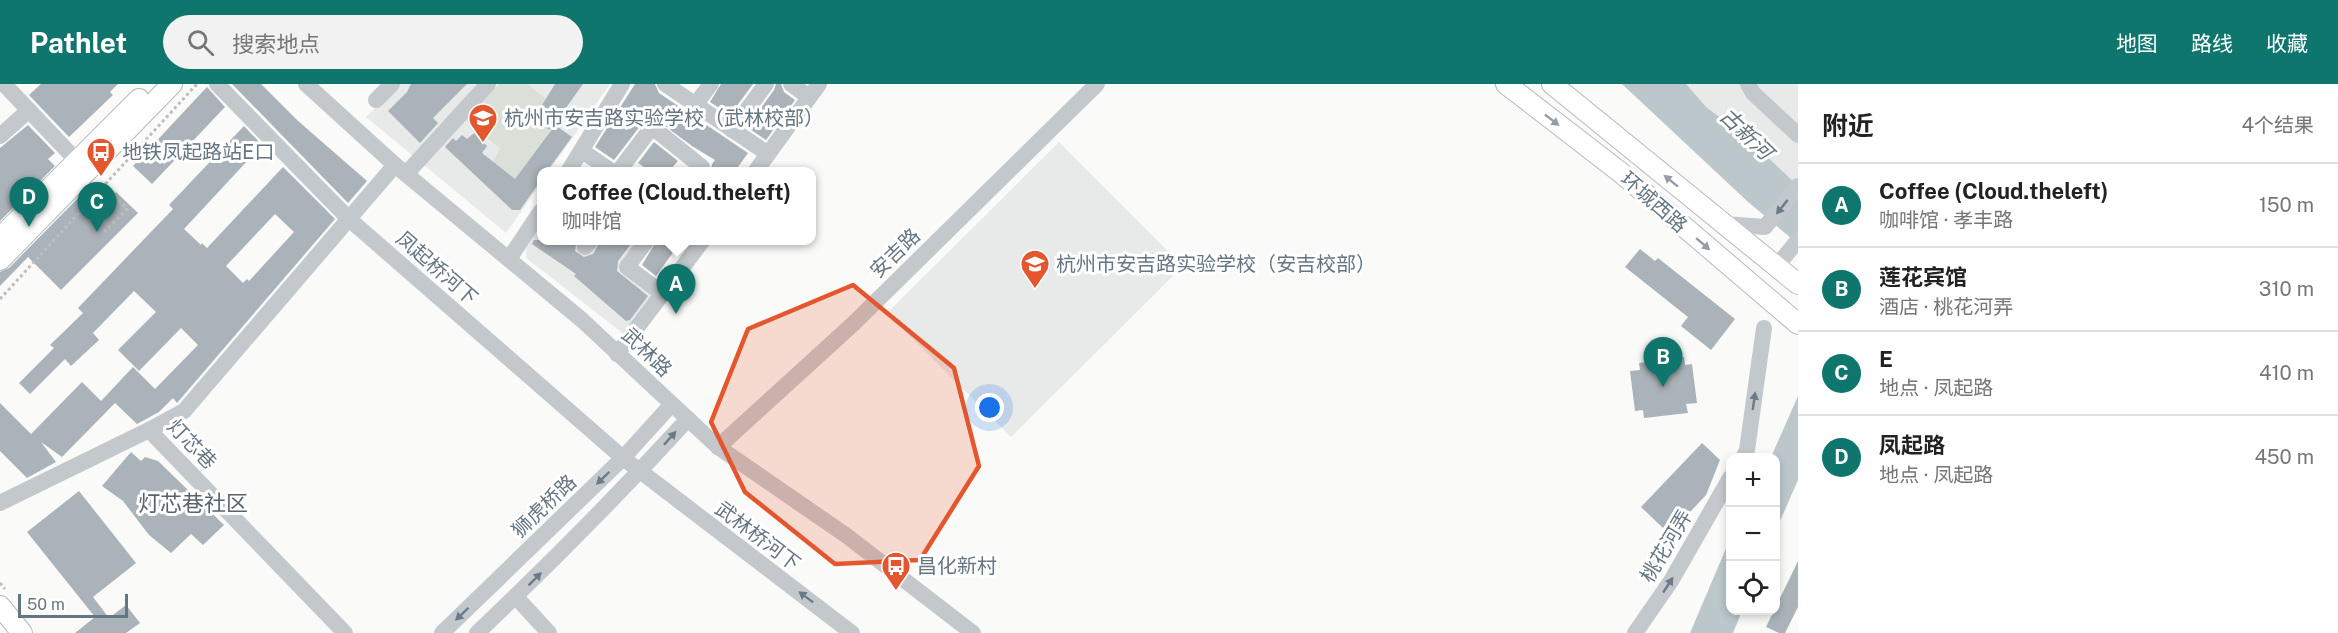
<!DOCTYPE html>
<html lang="zh">
<head>
<meta charset="utf-8">
<style>
	:root { --surface:#fff; --page:#f2f2f2; --text:#222; --muted:#767676; --line:#e0e0e0; --accent:#0f766e }
	body { margin:0; font-family:"Public Sans","Noto Sans SC",sans-serif; background:var(--page); color:var(--text) }
	.controls { position:absolute; right:18px; bottom:18px; display:grid; overflow:hidden; border-radius:12px; box-shadow:0 3px 9px #0003 }
	.controls button { width:54px; height:54px; display:grid; place-items:center; padding:0; border:0; border-bottom:2px solid var(--line); background:var(--surface); color:var(--text); font:30px sans-serif }
	.scale { position:absolute; left:18px; bottom:15px; width:110px; box-sizing:border-box; padding-left:6px; border:3px solid #657683; border-top:0; font-size:16px; line-height:21px; white-space:nowrap; color:#657683; -webkit-text-stroke:4px #fff; paint-order:stroke }
	.you { position:absolute; left:990px; top:324px; width:21px; height:21px; margin:-15px; border:4px solid #fff; border-radius:50%; background:#1a73e8; box-shadow:0 0 0 9px #1a73e833 }
	.badge { display:grid; place-items:center; width:39px; height:39px; border-radius:50%; background:var(--accent); color:#fff; font-size:20px; font-weight:700 }
	.pin { position:absolute; translate:-50% -50px; filter:drop-shadow(0 2px 3px #0008) }
	.pin::after { content:''; position:absolute; top:32px; width:21px; height:18px; background:inherit; clip-path:polygon(0 0,100% 0,50% 100%) }
	.popup { position:absolute; left:537px; top:83px; width:279px; height:78px; box-sizing:border-box; display:grid; place-content:center; border-radius:12px; background:var(--surface); filter:drop-shadow(0 2px 4px #0005); font-size:20px; white-space:nowrap; color:var(--muted) }
	.popup b { font-size:22px; color:var(--text) }
	.popup::after { content:''; position:absolute; left:50%; top:100%; margin-left:-12px; border:12px solid transparent; border-top-color:var(--surface) }
	.list { margin:0; padding:0; list-style:none }
	h2 { display:flex; justify-content:space-between; align-items:center; height:78px; margin:0; padding:0 24px; font-size:26px }
	h2 small { font-size:20px; font-weight:400; color:var(--muted) }
	.list li { display:grid; grid-template-columns:39px 1fr auto; gap:18px; align-items:center; box-sizing:border-box; height:84px; padding:0 24px; border-top:2px solid var(--line) }
	.list b { display:block; font-size:22px; white-space:nowrap }
	.list p { margin:0; font-size:20px; white-space:nowrap; color:var(--muted) }
	.list em { font-size:20px; font-style:normal; color:var(--muted) }
	.icon { flex:none; width:33px; height:33px; fill:none; stroke:currentColor; stroke-width:2; stroke-linecap:round; stroke-linejoin:round }
	.map { position:relative; flex:none; width:1798px; height:549px; overflow:hidden }
	header { display:flex; align-items:center; gap:36px; box-sizing:border-box; height:84px; padding:0 30px; background:var(--accent); color:#fff }
	header strong { font-size:28px }
	nav { display:flex; gap:33px; margin-inline-start:auto; font-size:21px }
	.search { width:420px; height:54px; background:var(--page); display:flex; align-items:center; gap:15px; box-sizing:border-box; padding:0 21px; border-radius:33px; color:var(--muted); font-size:22px }
	main { display:flex }
	aside { flex:1; background:var(--surface) }
	.map>svg:first-child { display:block }
	.built { fill:#e8e9e9 }
	.green { fill:#dadfd7 }
	.water { fill:#bbc7cb }
	.building { fill:#aab3b9; fill-rule:evenodd }
	.lines { fill:none; stroke-linecap:round; stroke-linejoin:round }
	.major-casing { stroke:#b5babe; stroke-width:22 }
	.path { stroke:#bbbfc2; stroke-width:3; stroke-dasharray:3 3; stroke-linecap:butt }
	.minor { stroke:#c3c8cc; stroke-width:16 }
	.major { stroke:#fff; stroke-width:20 }
	.oneway { fill:#939fa8 }
	.oneway2 { fill:#6a7a87 }
	.marked { fill:#e4572e; fill-opacity:0.2; stroke:#e4572e; stroke-width:4.5; stroke-linejoin:round }
	.labels { text-anchor:middle; stroke-width:6; stroke-linejoin:round; paint-order:stroke }
	.poi-label { font-size:20px; fill:#657683; stroke:#fff; text-anchor:start }
	.street-label { font-size:20px; fill:#657683; stroke:#fff }
	.water-label { font-size:21px; font-style:italic; fill:#60757c; stroke:#fff }
	.quarter-label { font-size:22px; fill:#57646e; stroke:#fff }
</style>
</head>
<body>
<header>
<strong>Pathlet</strong>
<div class="search"><svg class="icon" aria-label="search" viewBox="0 0 24 24"><circle cx="10" cy="10" r="6"/><path d="M15 15l6 6"/></svg>搜索地点</div>
<nav><a>地图</a><a>路线</a><a>收藏</a></nav>
</header>
<main>
<div class="map">
<svg width="1798" height="549" viewBox="0 0 1798 549">
	<rect width="100%" height="100%" fill="#fafaf8"/>
	<g class="built">
		<polygon points="399,0 610,0 549,87 541,88 541,99 506,149 366,33"/>
		<polygon points="1675,0 1798,0 1798,109"/>
		<polygon points="1059,58 1183,182 1011,353 887,229"/>
		<polygon points="541,141 541,156 653,157 636,181 661,201 624,250 526,174 526,165"/>
	</g>
	<polygon class="green" points="499,0 527,0 546,15 533,36 550,46 515,95 493,78 500,64 466,37"/>
	<g class="water">
		<polygon points="1622,0 1686,0 1706,23 1730,41 1740,54 1761,67 1798,102 1798,160 1747,117"/>
		<polygon points="1798,312 1798,396 1776,446 1776,374 1771,373"/>
		<polygon points="1730,455 1730,526 1742,527 1733,549 1690,549"/>
	</g>
	<g class="building">
		<polygon points="41,0 118,0 110,8 113,11 69,53 29,11"/>
		<polygon points="232,0 261,0 297,36 367,97 348,119"/>
		<polygon points="411,0 467,0 433,34 438,39 420,59 388,27 407,8"/>
		<polygon points="555,0 583,0 550,46 533,36"/>
		<polygon points="635,0 655,0 659,9 748,69 735,87 711,87 712,80 715,76 692,62 653,33 644,37 614,76 595,63"/>
		<polygon points="721,0 753,0 730,31 710,18"/>
		<polygon points="776,0 781,0 784,8 795,16 766,56 747,43 774,6"/>
		<polygon points="207,3 225,23 152,100 133,82"/>
		<polygon points="28,41 55,69 48,75 55,82 0,137 0,64"/>
		<polygon points="555,41 572,53 547,87 541,87 541,96 520,126 512,126 445,63 453,54 456,57 462,51 467,55 474,49 487,62 482,69 515,95"/>
		<path d="M244,42L262,61L184,145L201,161L202,159L207,164L283,83L335,135L177,319L173,314L159,328L137,340L115,319L62,373L41,358L56,378L27,394L0,367V319L31,350L82,298L101,317L133,283L155,305L198,261L181,244L139,287L118,266L156,228L134,207L93,249L99,256L71,282L65,275L30,310L19,299L54,264L50,261L83,229L78,224L173,125L169,121ZM275,130L294,148L249,197L247,195L243,199L226,182Z"/>
		<polygon points="654,58 678,77 669,87 650,87 638,79"/>
		<polygon points="116,108 138,129 61,206 28,173 0,202 0,188 9,184 83,109 100,125"/>
		<polygon points="534,156 577,156 575,167 584,173 593,170 601,156 634,156 618,177 617,187 648,212 630,236 626,237 574,192 576,190 532,160"/>
		<polygon points="657,156 682,156 656,192 642,181"/>
		<polygon points="1640,165 1655,177 1658,174 1735,235 1711,266 1681,242 1688,233 1625,183"/>
		<polygon points="1684,273 1685,281 1692,280 1697,319 1686,320 1688,329 1644,334 1643,326 1635,327 1630,287 1640,286 1639,279"/>
		<polygon points="1702,359 1720,376 1706,411 1676,443 1670,436 1663,444 1641,423"/>
		<polygon points="131,368 141,377 145,373 158,377 224,441 203,461 191,450 171,469 149,451 123,417 102,402"/>
		<polygon points="79,407 136,479 93,513 109,534 126,521 140,539 126,549 75,549 95,533 27,448"/>
		<polygon points="1798,477 1798,523 1785,549 1779,549 1766,543"/>
	</g>
	<g class="lines">
		<g class="major-casing">
			<g id="major">
				<polyline points="1506,0 1620,88 1798,240"/>
				<polyline points="1552,0 1798,200"/>
				<polyline points="0,154 139,15"/>
				<polyline points="0,176 172,0"/>
				<polyline points="0,522 22,549"/>
			</g>
		</g>
		<g class="path">
			<polyline points="104,148 127,125 111,109"/>
			<polyline points="0,215 197,0"/>
			<polyline points="0,499 5,505"/>
		</g>
		<g class="minor">
			<polyline points="4,0 77,77"/>
			<polyline points="217,0 349,135 623,374 852,549"/>
			<polyline points="306,0 395,81 582,236 718,363 847,452 973,549"/>
			<polyline points="665,0 768,70"/>
			<polyline points="791,0 809,13"/>
			<polyline points="1748,0 1753,9 1798,51"/>
			<polyline points="376,16 392,0"/>
			<polyline points="695,21 711,0"/>
			<polyline points="732,46 766,0"/>
			<polyline points="0,52 29,26"/>
			<polyline points="582,67 613,88"/>
			<polyline points="568,88 622,0"/>
			<polyline points="618,88 652,43 702,83"/>
			<polyline points="755,88 819,0"/>
			<polyline points="406,90 488,0"/>
			<polyline points="1725,140 1765,143 1798,102"/>
			<polyline points="647,156 627,183 663,210"/>
			<polyline points="585,163 591,156"/>
			<polyline points="509,175 541,127"/>
			<polyline points="1777,182 1798,156"/>
			<polyline points="617,270 703,156"/>
			<polyline points="149,346 184,327 395,81"/>
			<polyline points="718,363 853,240 1097,0"/>
			<polyline points="1743,374 1747,366 1764,244"/>
			<polyline points="0,419 149,346 345,549"/>
			<polyline points="516,513 549,549"/>
			<polyline points="442,549 623,374 671,321"/>
			<path d="M477,549C550,480 620,409 688,335"/>
			<polyline points="1635,549 1671,497 1730,394"/>
		</g>
		<use href="#major" class="major"/>
	</g>
	<defs><path id="oneway-solid" d="M-6-.8H1V-3.2L6.5 0L1 3.2V.8H-6Z" transform="scale(1.5)"/></defs>
	<g class="oneway">
		<use href="#oneway-solid" transform="translate(1552 36) rotate(38)"/>
		<use href="#oneway-solid" transform="translate(1671 97) rotate(-141)"/>
		<use href="#oneway-solid" transform="translate(1703 160) rotate(41)"/>
	</g>
	<g class="oneway2">
		<use href="#oneway-solid" transform="translate(1782 123) rotate(129)"/>
		<use href="#oneway-solid" transform="translate(1754 317) rotate(-82)"/>
		<use href="#oneway-solid" transform="translate(670 354) rotate(-48)"/>
		<use href="#oneway-solid" transform="translate(603 394) rotate(136)"/>
		<use href="#oneway-solid" transform="translate(535 495) rotate(-45)"/>
		<use href="#oneway-solid" transform="translate(1668 501) rotate(-57)"/>
		<use href="#oneway-solid" transform="translate(806 513) rotate(-143)"/>
		<use href="#oneway-solid" transform="translate(462 530) rotate(136)"/>
	</g>
	<path class="marked" d="M853,201L954,284L979,382L920,476L835,480L745,408L711,338L748,245Z"/>
	<defs>
		<g id="school-pin" transform="scale(1.5)"><path d="M0 17L-7.5 6A9.5 9.5 0 1 1 7.5 6Z" fill="#e4572e" stroke="#fff"/><path d="M0-5L7-2L0 1L-7-2ZM-4 1L0 2.5L4 1V4Q0 6-4 4Z" fill="#fff"/></g>
		<g id="bus-pin" transform="scale(1.5)"><path d="M0 17L-7.5 6A9.5 9.5 0 1 1 7.5 6Z" fill="#e4572e" stroke="#fff"/><path d="M-5-6H5V4H4V6H2V4H-2V6H-4V4H-5ZM-3.5-4V0h7V-4ZM-3.5 1.2v1.5H-2V1.2ZM2 1.2v1.5H3.5V1.2Z" fill="#fff"/></g>
	</defs>
	<g fill-rule="evenodd">
		<use href="#school-pin" x="483" y="34"/>
		<use href="#bus-pin" x="101" y="68"/>
		<use href="#school-pin" x="1035" y="180"/>
		<use href="#bus-pin" x="896" y="482"/>
	</g>
	<g class="labels">
		<g class="poi-label">
			<text x="504" y="41">杭州市安吉路实验学校（武林校部）</text>
			<text x="122" y="75">地铁凤起路站E口</text>
			<text x="1056" y="187">杭州市安吉路实验学校（安吉校部）</text>
			<text x="917" y="489">昌化新村</text>
		</g>
		<g class="street-label">
			<text transform="translate(1654 118) rotate(41)" y="7">环城西路</text>
			<text transform="translate(895 169) rotate(-44)" y="7">安吉路</text>
			<text transform="translate(437 184) rotate(41)" y="7">凤起桥河下</text>
			<text transform="translate(647 268) rotate(44)" y="7">武林路</text>
			<text transform="translate(192 360) rotate(46)" y="7">灯芯巷</text>
			<text transform="translate(544 422) rotate(-44)" y="7">狮虎桥路</text>
			<text transform="translate(758 452) rotate(37)" y="7">武林桥河下</text>
			<text transform="translate(1666 462) rotate(-59)" y="7">桃花河弄</text>
		</g>
		<g class="water-label">
			<text transform="translate(1746 50) rotate(44)" y="7">古新河</text>
		</g>
		<g class="quarter-label">
			<text x="193" y="427">灯芯巷社区</text>
		</g>
	</g>
</svg>
<div class="controls">
<button>+</button>
<button>−</button>
<button><svg class="icon" aria-label="locate" viewBox="0 0 24 24"><circle cx="12" cy="12" r="6"/><path d="M12 2v4M12 18v4M2 12h4M18 12h4"/></svg></button>
</div>
<div class="scale">50 m</div>
<div class="you"></div>
<div class="pin badge" style="left:676px;top:230px">A</div>
<div class="popup"><b>Coffee (Cloud.theleft)</b>咖啡馆</div>
<div class="pin badge" style="left:1663px;top:303px">B</div>
<div class="pin badge" style="left:97px;top:148px">C</div>
<div class="pin badge" style="left:29px;top:143px">D</div>
</div>
<aside>
<h2>附近<small>4个结果</small></h2>
<ul class="list">
<li><span class="badge">A</span><div><b>Coffee (Cloud.theleft)</b><p>咖啡馆 · 孝丰路</p></div><em>150 m</em></li>
<li><span class="badge">B</span><div><b>莲花宾馆</b><p>酒店 · 桃花河弄</p></div><em>310 m</em></li>
<li><span class="badge">C</span><div><b>E</b><p>地点 · 凤起路</p></div><em>410 m</em></li>
<li><span class="badge">D</span><div><b>凤起路</b><p>地点 · 凤起路</p></div><em>450 m</em></li>
</ul>
</aside>
</main>
</body>
</html>
